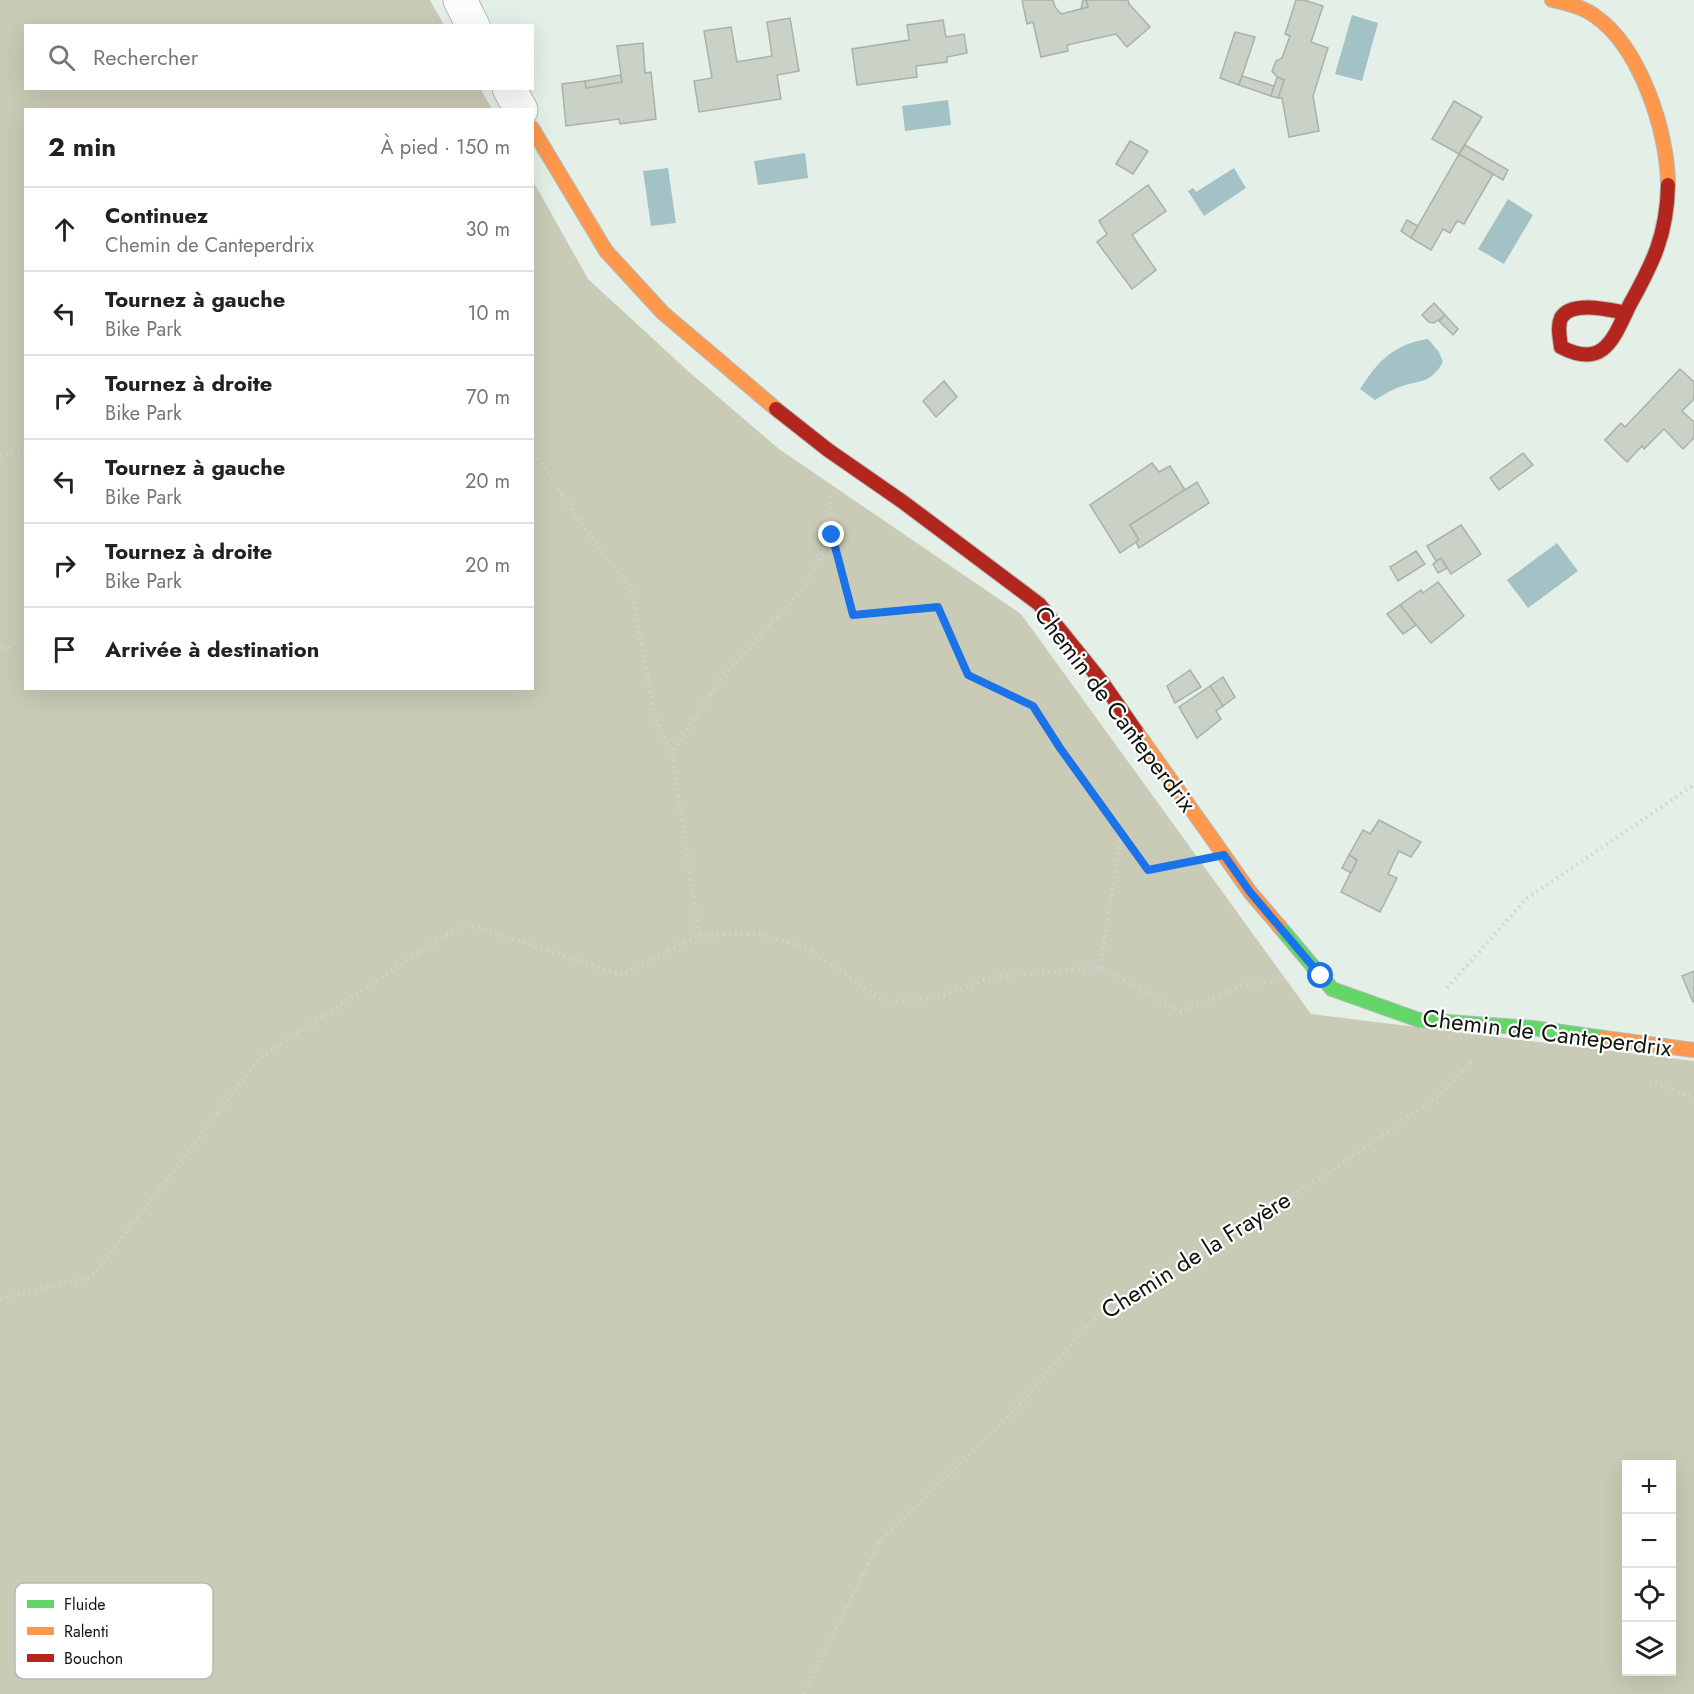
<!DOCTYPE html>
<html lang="fr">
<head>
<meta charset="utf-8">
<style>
	:root { --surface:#fff; --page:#f2f2f2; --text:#222; --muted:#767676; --line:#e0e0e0 }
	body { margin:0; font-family:Jost,sans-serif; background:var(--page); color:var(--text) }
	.controls { position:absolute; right:18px; bottom:18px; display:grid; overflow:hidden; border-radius:0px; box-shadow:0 6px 24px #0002 }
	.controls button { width:54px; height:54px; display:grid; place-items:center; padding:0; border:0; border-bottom:2px solid var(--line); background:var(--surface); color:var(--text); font:30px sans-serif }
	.stop { position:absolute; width:18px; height:18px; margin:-14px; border:4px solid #1a73e8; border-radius:50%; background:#fff }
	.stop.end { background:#1a73e8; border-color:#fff; box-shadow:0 2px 6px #0008 }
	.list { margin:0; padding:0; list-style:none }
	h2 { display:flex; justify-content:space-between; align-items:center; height:78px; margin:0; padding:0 24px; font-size:26px }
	h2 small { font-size:20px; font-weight:400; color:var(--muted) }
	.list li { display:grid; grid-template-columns:39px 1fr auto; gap:18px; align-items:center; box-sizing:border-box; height:84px; padding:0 24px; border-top:2px solid var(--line) }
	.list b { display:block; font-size:22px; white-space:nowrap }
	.list p { margin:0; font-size:20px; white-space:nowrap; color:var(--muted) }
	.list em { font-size:20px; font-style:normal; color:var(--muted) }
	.icon { flex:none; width:33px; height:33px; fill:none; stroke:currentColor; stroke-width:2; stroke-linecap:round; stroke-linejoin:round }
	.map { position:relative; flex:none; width:1694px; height:1694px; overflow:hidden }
	.search { position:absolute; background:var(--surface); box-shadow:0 6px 24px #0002; left:24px; top:24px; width:510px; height:66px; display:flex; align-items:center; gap:15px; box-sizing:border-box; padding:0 21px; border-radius:0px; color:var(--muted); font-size:22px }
	.panel { position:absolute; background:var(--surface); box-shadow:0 6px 24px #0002; left:24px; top:108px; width:510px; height:582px; border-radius:0px }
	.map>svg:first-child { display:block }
	.forest { fill:#cacbb6; fill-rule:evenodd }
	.water { fill:#a2c2c5 }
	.building { fill:#cad2c8; stroke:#aab1a9; stroke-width:1.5 }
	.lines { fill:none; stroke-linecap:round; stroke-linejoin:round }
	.street-casing { stroke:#b1bbb4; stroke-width:35 }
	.fast-casing { stroke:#b1bbb4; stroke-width:16 }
	.slow-casing { stroke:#b1bbb4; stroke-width:16 }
	.jam-casing { stroke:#b1bbb4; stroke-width:16 }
	.path { stroke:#cfd2d0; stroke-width:4; stroke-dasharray:1.5 4.5; stroke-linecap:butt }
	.street { stroke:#fbfdfb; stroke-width:33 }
	.fast { stroke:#63d668; stroke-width:14 }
	.slow { stroke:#ff974d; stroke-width:14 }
	.jam { stroke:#b3261e; stroke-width:14 }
	.route { stroke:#1a73e8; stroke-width:8 }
	.labels { text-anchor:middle; stroke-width:4.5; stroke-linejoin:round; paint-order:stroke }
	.street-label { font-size:24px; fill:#0e1610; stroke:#fff }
	.key { fill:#fff; stroke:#b7b9b7; stroke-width:1.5 }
	.key-label { font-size:16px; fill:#0e1610 }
</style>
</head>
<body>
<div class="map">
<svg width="1694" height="1694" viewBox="0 0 1694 1694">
	<rect width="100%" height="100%" fill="#e4efe7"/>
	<path class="forest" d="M0,0H430L444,25L26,26V88H480L492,109L26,110V688H532L533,181L588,279L688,371L779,449L1021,614L1311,1014L1694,1061V1694H0ZM1626,1464H1672V1672H1626Z"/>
	<g class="water">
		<polygon points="1352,15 1378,23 1362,81 1335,74"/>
		<polygon points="948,100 951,125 905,131 902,106"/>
		<polygon points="805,153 808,178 758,185 754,161"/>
		<polygon points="668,168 676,223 651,226 643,171"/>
		<polygon points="1234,168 1246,188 1204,216 1188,191 1193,188 1196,192"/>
		<polygon points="1508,199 1533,215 1504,264 1478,249"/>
		<path d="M1428,339L1439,352L1443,362C1429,386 1418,379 1397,388C1389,391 1382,396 1375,400L1360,389C1378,361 1394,344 1428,339Z"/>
		<polygon points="1557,543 1578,571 1528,608 1507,580"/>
	</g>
	<g class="building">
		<polygon points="1022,0 1053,0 1055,7 1061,14 1088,7 1086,0 1128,0 1129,4 1150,27 1127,47 1116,34 1067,45 1068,51 1041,57 1033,22 1027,24"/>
		<polygon points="1083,0 1086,0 1088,7 1081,9"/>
		<polygon points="1296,0 1304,0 1323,6 1311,42 1328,48 1313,96 1319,131 1289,137 1282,98 1278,98 1284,80 1277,77 1272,71 1276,61 1282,58 1290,36 1285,34"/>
		<polygon points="790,18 799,71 777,75 781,99 699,112 694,81 712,78 704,31 731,27 737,62 772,56 767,22"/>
		<polygon points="943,20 946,37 964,34 967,53 947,57 947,62 916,66 917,77 857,85 852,49 909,40 907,25"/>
		<polygon points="1235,32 1255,37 1239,85 1220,78"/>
		<polygon points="643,43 645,73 651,72 656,119 620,124 619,119 566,126 562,84 585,81 586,88 622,82 617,46"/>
		<polygon points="620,75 622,82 586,88 585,81"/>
		<polygon points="1242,76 1274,86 1271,96 1239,85"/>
		<polygon points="1277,77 1284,80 1278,98 1271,96"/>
		<polygon points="1454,101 1482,117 1459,154 1432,139"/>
		<polygon points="1130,141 1148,151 1133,174 1116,164"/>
		<polygon points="1465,145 1508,170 1503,180 1459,154"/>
		<polygon points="1459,154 1493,174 1464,224 1457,221 1450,233 1443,229 1431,250 1411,238"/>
		<polygon points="1148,185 1166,211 1132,235 1156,270 1132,289 1097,242 1107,234 1099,221"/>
		<polygon points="1407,220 1418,226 1411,238 1401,231"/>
		<polygon points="1434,303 1445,315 1434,323 1429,322 1422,315"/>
		<polygon points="1445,315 1458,329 1453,335 1439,321"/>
		<polygon points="1680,369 1694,382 1694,399 1682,411 1694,422 1694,438 1683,449 1664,429 1644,449 1642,446 1627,462 1605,440 1621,423 1625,427"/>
		<polygon points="944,381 957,397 936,417 923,401"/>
		<polygon points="1523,453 1533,465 1499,490 1490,478"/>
		<polygon points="1152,463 1159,472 1170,466 1185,490 1130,525 1139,540 1120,553 1090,505"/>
		<polygon points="1197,482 1209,503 1139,548 1136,542 1139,540 1130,525"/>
		<polygon points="1461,525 1481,554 1451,574 1441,558 1436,561 1427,546"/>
		<polygon points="1416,551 1425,564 1398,581 1390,567"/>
		<polygon points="1441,558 1447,568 1438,573 1433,564"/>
		<polygon points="1438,582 1464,616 1431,643 1400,605 1421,590 1423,593"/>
		<polygon points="1400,605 1416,625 1403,634 1387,614"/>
		<polygon points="1190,670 1201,687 1175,703 1167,686"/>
		<polygon points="1223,677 1235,697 1223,706 1210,686"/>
		<polygon points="1210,686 1223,706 1216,711 1221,719 1197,738 1179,707"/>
		<polygon points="1379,820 1421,842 1411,857 1399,851 1388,874 1397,878 1380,912 1341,892 1357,860 1349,855 1363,830 1370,834"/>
		<polygon points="1349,855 1357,860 1351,873 1342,868"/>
		<polygon points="1694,971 1694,1001 1693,1002 1682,976"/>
	</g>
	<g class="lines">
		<g class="street-casing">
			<g id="street">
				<polyline points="460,0 473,26"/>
				<polyline points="509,88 521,110"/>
			</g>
		</g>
		<g class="fast-casing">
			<polyline id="fast" points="1279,926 1332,989 1419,1020 1533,1028 1604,1038"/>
		</g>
		<g class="slow-casing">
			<g id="slow">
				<path d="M1552,0C1567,3 1583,7 1595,16C1640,47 1668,132 1668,185"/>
				<polyline points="532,128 606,251 663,313 776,409"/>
				<polyline points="1136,731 1250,892 1279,926"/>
				<polyline points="1604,1038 1694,1050"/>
			</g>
		</g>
		<g class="jam-casing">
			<g id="jam">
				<path d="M1626,313C1610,310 1571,300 1561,318C1557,327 1560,338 1561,347C1603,369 1613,340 1629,306C1653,263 1667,235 1668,185"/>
				<polyline points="776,409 828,450 903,502 1039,604 1102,682 1136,731"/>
			</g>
		</g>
		<g class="path">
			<polyline points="532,448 579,521 631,588 655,717 672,752"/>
			<polyline points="0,455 26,449"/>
			<polyline points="832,536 853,615 938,607 968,675 1033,706 1060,748 1148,870 1189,862"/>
			<polyline points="0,646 7,650 26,635"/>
			<polyline points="699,935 762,934 808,949 885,1002 935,998 992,977 1100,967 1181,1012 1243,985 1282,981"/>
			<polyline points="1100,967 1121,835"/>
			<polyline points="1447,988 1526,899 1694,785"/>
			<polyline points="1650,1081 1694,1098"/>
			<polyline points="0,1299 92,1277 260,1058 464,923 622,975 699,935 672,752 721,679 805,586 832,535 830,492"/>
			<polyline points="804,1694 880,1541 1014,1411 1098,1314 1331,1171 1441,1094 1474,1059"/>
		</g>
		<use href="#street" class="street"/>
		<use href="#fast" class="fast"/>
		<use href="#slow" class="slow"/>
		<use href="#jam" class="jam"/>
	</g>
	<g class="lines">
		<polyline class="route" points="832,535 853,615 938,607 968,675 1033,706 1060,748 1148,870 1224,855 1250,892 1321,976"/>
	</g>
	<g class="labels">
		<g class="street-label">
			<text transform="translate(1115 709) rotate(53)" y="8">Chemin de Canteperdrix</text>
			<text transform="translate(1547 1033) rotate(7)" y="8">Chemin de Canteperdrix</text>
			<text transform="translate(1196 1255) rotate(-32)" y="8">Chemin de la Frayère</text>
		</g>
	</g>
	<rect x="15" y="1583" width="198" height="96" rx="9" class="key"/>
	<rect x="27" y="1600" width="27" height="8" fill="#63d668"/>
	<rect x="27" y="1627" width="27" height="8" fill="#ff974d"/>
	<rect x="27" y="1654" width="27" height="8" fill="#b3261e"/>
	<g class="key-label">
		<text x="64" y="1610">Fluide</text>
		<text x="64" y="1637">Ralenti</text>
		<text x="64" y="1664">Bouchon</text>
	</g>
</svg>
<div class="controls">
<button>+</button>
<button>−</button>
<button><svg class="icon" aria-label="locate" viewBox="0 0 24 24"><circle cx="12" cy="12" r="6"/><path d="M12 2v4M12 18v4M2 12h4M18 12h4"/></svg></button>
<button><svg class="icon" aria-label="layers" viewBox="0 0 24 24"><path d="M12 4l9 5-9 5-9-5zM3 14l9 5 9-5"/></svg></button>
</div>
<div class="stop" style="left:1321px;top:976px"></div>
<div class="stop end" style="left:832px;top:535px"></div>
<div class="search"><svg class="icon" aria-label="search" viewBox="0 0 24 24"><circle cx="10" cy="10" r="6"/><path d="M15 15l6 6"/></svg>Rechercher</div>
<section class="panel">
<h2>2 min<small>À pied · 150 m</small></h2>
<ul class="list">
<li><svg class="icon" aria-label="ahead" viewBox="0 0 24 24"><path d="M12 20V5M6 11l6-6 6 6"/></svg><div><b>Continuez</b><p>Chemin de Canteperdrix</p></div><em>30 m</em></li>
<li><svg class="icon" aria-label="left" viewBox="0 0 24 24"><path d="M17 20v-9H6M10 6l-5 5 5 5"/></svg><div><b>Tournez à gauche</b><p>Bike Park</p></div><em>10 m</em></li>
<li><svg class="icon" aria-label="right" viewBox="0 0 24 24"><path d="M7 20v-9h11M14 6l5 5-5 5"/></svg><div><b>Tournez à droite</b><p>Bike Park</p></div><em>70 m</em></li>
<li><svg class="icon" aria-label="left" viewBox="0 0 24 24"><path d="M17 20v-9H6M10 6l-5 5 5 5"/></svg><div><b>Tournez à gauche</b><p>Bike Park</p></div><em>20 m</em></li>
<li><svg class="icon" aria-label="right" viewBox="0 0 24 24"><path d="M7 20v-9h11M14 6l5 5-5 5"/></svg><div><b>Tournez à droite</b><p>Bike Park</p></div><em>20 m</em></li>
<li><svg class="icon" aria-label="arrive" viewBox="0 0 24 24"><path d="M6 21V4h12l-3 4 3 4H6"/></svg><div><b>Arrivée à destination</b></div></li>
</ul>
</section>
</div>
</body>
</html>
